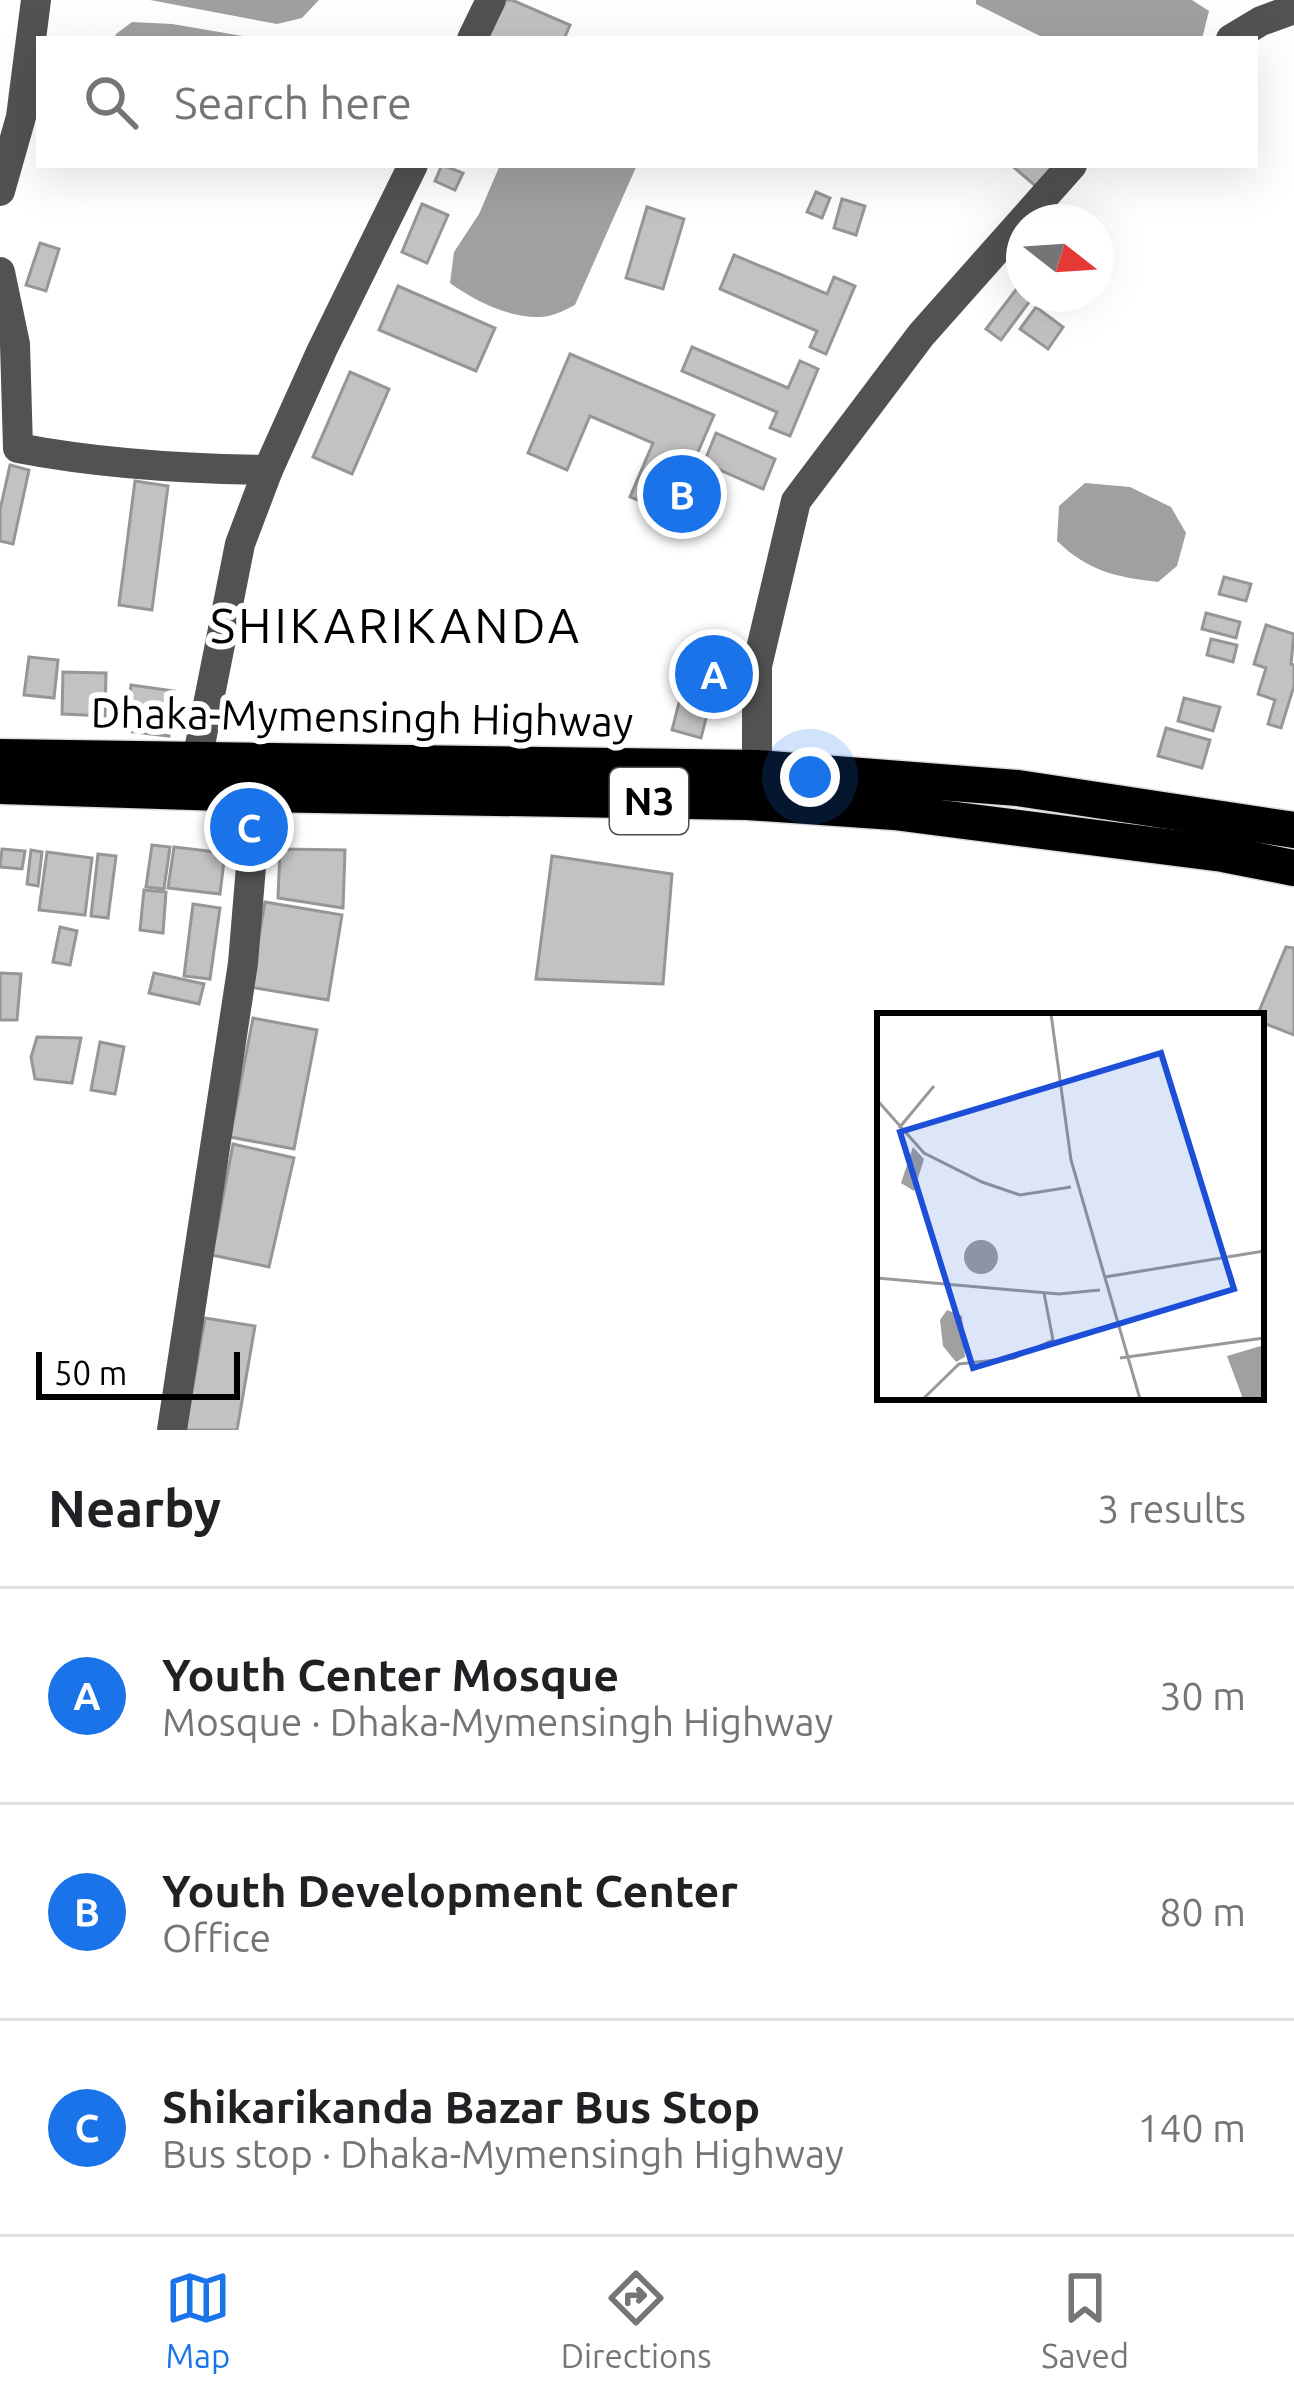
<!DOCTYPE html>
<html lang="en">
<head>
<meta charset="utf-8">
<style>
	:root { --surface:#fff; --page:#f6f6f6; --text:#202124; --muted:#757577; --line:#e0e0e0; --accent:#1a73e8 }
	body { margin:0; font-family:Ubuntu,sans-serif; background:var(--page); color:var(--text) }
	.compass { position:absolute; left:1006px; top:204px; width:108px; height:108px; border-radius:50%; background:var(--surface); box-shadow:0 12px 48px #0002; rotate:107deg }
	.scale { position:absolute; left:36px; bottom:30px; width:204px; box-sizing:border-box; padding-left:12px; border:6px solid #000; border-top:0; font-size:33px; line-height:42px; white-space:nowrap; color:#000; -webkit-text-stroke:9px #fff; paint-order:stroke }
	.you { position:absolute; left:810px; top:777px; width:42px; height:42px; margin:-30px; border:9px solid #fff; border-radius:50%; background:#1a73e8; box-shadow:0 0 0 18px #1a73e833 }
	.badge { display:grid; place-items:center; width:78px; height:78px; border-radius:50%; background:var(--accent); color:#fff; font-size:39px; font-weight:700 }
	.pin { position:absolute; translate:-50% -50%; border:6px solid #fff; box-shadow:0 3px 12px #0006 }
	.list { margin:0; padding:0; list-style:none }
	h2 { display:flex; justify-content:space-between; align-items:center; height:156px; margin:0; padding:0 48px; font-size:51px }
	h2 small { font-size:39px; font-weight:400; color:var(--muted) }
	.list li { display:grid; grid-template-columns:78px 1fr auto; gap:36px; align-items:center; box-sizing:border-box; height:216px; padding:0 48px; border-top:3px solid var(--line) }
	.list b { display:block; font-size:45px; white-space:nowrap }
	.list p { margin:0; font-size:39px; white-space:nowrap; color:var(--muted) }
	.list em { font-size:39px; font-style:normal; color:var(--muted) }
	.icon { flex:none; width:66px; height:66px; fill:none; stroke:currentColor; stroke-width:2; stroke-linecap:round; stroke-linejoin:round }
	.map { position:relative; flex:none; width:1294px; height:1430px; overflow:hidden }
	.search { position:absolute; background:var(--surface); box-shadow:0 12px 48px #0002; left:36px; right:36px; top:36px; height:132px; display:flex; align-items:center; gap:30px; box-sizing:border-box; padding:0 42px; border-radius:0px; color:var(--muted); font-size:45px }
	.sheet { height:804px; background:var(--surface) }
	nav { display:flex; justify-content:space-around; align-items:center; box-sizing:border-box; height:168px; border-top:3px solid var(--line); background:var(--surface); font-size:33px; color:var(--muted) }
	nav a { display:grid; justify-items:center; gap:6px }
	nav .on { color:var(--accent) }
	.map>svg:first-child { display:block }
	.water { fill:#a0a0a0 }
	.building { fill:#c2c2c2; stroke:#969696; stroke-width:3 }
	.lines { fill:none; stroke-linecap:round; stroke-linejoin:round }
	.highway-casing { stroke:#dbdbdb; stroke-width:39 }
	.minor { stroke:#525252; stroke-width:30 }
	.highway { stroke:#000; stroke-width:36 }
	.labels { text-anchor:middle; stroke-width:12; stroke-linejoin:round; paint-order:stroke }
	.shield { fill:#fff; stroke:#4c4c4c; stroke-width:3 }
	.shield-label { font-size:39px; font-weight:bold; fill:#000 }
	.street-label { font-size:42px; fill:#000; stroke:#fff }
	.quarter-label { font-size:48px; letter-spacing:3px; fill:#000; stroke:#fff }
	.inset-road { fill:none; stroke:#999; stroke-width:3 }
	.view { fill:#1d4ed8; fill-opacity:0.15; stroke:#1d4ed8; stroke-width:6 }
	.inset-edge { fill:none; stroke:#000; stroke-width:6 }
</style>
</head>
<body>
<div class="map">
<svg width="1294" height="1430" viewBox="0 0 1294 1430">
	<rect width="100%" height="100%" fill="#fff"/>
	<g class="water">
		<polygon points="150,0 319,0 302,18 277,24"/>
		<polygon points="976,0 1192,0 1209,11 1202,39 1046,39 976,4"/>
		<polygon points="132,22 172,24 260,39 114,39 116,34"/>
		<path d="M500,165H637L575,305C563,311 552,317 539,317C509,318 473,300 450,283L454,252L479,214Z"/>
		<path d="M1085,483L1130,487L1171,507L1186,533L1177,566L1158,582C1115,577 1088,571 1057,541L1059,506Z"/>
	</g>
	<g class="building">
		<polygon points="504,0 512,0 570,25 564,39 488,39"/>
		<polygon points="442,165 463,173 455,190 435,181"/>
		<polygon points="1011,165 1065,165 1043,192"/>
		<polygon points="816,192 830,198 822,218 807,212"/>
		<polygon points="842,199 865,206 856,235 834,228"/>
		<polygon points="422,204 448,215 427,263 402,252"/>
		<polygon points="647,207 684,219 663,289 626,278"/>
		<polygon points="40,243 59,249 46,291 26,285"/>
		<polygon points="734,255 827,294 834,277 855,286 826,354 810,347 817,331 720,289"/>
		<polygon points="398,286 495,328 476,371 379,330"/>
		<polygon points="1018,287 1032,298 1001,340 986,329"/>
		<polygon points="1036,307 1063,327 1048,349 1020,329"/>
		<polygon points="692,347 788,388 800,361 818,369 790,436 770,428 777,412 682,371"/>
		<polygon points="570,354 714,415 671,514 630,497 653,443 590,416 567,470 528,453"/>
		<polygon points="350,372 389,389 352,474 313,457"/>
		<polygon points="716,433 775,459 763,489 704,463"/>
		<polygon points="10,465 29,470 13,544 0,541 0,510"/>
		<polygon points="135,481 168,486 152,610 119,605"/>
		<polygon points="1224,577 1251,584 1246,601 1219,594"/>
		<polygon points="1206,613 1240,622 1236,638 1202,629"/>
		<polygon points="1266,625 1294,634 1291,664 1294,665 1294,686 1281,728 1268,724 1275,700 1258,694 1266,668 1254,664"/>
		<polygon points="1211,639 1237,645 1233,662 1207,655"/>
		<polygon points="29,657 58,660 54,698 24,695"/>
		<polygon points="63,672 106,673 105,716 62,714"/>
		<polygon points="131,685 174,691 169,736 125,731"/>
		<polygon points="682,691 711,699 701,738 672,730"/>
		<polygon points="1184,698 1220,707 1213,731 1178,721"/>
		<polygon points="1166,728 1210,740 1202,768 1158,756"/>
		<polygon points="152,845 170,847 164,889 146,887"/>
		<polygon points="174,847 225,853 220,894 168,888"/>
		<polygon points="2,849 25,851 22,869 0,867"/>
		<polygon points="280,849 345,850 343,908 278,898"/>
		<polygon points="31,850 42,852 38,886 27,884"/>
		<polygon points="47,852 92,858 85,915 39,910"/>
		<polygon points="98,854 116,856 108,918 91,916"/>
		<polygon points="552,856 672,874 663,984 536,979"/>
		<polygon points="144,890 166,892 163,933 140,930"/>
		<polygon points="265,902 342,915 328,1000 250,987"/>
		<polygon points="193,904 220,908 210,979 184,976"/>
		<polygon points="60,927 77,931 70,965 53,962"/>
		<polygon points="1286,947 1294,948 1294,1035 1261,1022 1261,1016 1257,1016"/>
		<polygon points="0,973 21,974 17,1020 0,1020"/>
		<polygon points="154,973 204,984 199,1004 149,993"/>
		<polygon points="253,1018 317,1030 294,1149 230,1137"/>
		<polygon points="37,1037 81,1038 72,1083 35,1079 31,1057"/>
		<polygon points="100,1042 124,1047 115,1094 91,1090"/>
		<polygon points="233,1144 294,1158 269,1267 212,1255"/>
		<polygon points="205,1318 255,1326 237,1430 185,1430"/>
	</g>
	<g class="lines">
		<g class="highway-casing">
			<g id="highway">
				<polyline points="0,757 757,768 1018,788 1294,830"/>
				<polyline points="0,786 257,794 747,802 894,812 1223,854 1294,868"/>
			</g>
		</g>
		<g class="minor">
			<polyline points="472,39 491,0"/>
			<polyline points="1231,39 1261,21 1294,9"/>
			<polyline points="0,191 21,117 36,0"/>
			<path d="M0,272L15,344L18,448C101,464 183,469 268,470"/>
			<polyline points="197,760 240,544 268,470 322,350 413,165"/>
			<polyline points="757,768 757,666 796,501 921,335 1072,165"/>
			<polyline points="172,1430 243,963 257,794"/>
		</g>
		<use href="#highway" class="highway"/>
	</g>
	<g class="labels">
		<rect class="shield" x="610" y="768" width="78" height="66" rx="9"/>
		<g class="shield-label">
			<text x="649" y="815">N3</text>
		</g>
		<g class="street-label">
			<text transform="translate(362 717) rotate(1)" y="15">Dhaka-Mymensingh Highway</text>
		</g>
		<g class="quarter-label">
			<text x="396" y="643">SHIKARIKANDA</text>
		</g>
	</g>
	<g transform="translate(877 1013)">
		<rect width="387" height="387" fill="#fff"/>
		<path d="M36,134L47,146L37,178L24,170ZM87 244a17 17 0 1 1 34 0a17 17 0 1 1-34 0ZM70,297L85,303L88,344L79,349L66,333L63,307ZM387,332V386H366L350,343Z" fill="#a0a0a0"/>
		<path class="inset-road" d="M174,1L194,147L263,386M0,87L47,140L105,169L143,182L194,174M22,115L57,73M228,264L387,238M0,265L182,281L223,277M243,345L387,325M46,386L82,351L137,345L176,327L167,280"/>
		<path class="view" d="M284,40L357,276L96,355L23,119Z"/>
		<rect width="387" height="387" class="inset-edge"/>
	</g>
</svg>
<svg class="compass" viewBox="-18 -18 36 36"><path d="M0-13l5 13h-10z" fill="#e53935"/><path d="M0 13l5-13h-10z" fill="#757577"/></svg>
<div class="scale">50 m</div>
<div class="you"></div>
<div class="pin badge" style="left:714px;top:674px">A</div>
<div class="pin badge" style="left:682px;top:494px">B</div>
<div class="pin badge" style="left:249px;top:827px">C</div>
<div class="search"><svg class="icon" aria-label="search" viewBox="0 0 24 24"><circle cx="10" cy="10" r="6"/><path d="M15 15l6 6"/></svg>Search here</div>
</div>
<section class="sheet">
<h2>Nearby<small>3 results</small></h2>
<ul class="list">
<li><span class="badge">A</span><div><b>Youth Center Mosque</b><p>Mosque · Dhaka-Mymensingh Highway</p></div><em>30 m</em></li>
<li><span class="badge">B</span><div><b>Youth Development Center</b><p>Office</p></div><em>80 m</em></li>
<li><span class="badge">C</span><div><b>Shikarikanda Bazar Bus Stop</b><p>Bus stop · Dhaka-Mymensingh Highway</p></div><em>140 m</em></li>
</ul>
</section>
<nav>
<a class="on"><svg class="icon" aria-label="map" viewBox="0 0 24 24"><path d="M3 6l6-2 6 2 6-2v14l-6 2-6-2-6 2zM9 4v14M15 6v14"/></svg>Map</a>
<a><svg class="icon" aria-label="directions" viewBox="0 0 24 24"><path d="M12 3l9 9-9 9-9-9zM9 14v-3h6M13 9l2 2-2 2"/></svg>Directions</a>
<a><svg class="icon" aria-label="saved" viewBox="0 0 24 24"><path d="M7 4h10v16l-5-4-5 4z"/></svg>Saved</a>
</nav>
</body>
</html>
